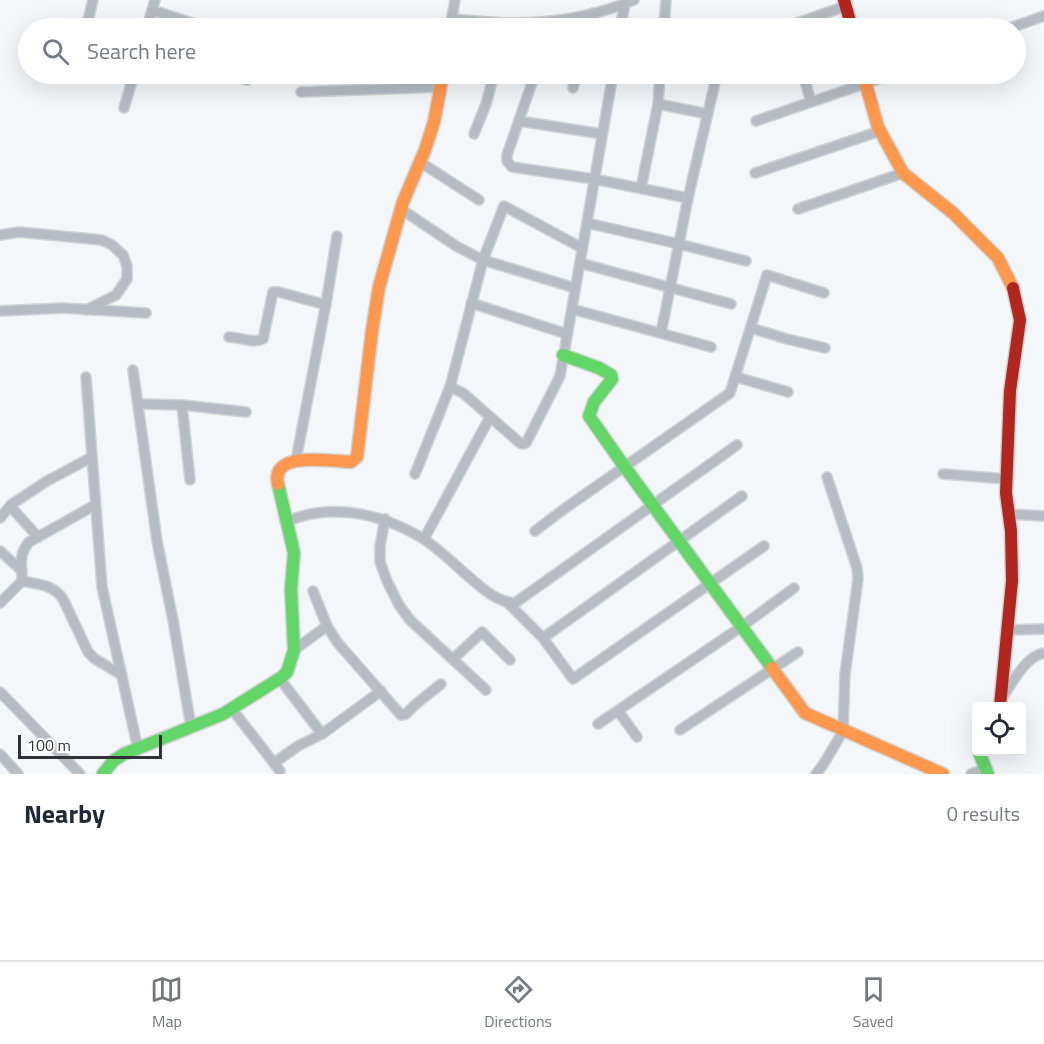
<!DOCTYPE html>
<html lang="en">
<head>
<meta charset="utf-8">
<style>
	:root { --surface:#fff; --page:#f2f2f3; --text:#1f2937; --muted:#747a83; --line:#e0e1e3; --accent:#73777b }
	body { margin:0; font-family:"Titillium Web",sans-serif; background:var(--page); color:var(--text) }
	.controls { position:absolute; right:18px; bottom:18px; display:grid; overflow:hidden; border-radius:6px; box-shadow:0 6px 24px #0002 }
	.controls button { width:54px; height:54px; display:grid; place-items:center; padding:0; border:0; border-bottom:2px solid var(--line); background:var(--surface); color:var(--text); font:30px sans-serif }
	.scale { position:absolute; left:18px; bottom:15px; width:144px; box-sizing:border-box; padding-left:6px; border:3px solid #2e3237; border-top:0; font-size:16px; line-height:21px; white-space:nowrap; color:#2e3237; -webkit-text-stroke:4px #fff; paint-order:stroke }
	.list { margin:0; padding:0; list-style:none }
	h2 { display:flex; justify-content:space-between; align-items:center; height:78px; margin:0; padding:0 24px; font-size:26px }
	h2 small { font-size:20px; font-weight:400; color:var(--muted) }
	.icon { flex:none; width:33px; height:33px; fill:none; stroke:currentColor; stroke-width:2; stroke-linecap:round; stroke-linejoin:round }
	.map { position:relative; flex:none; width:1044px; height:774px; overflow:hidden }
	.search { position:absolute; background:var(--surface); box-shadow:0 6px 24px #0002; left:18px; right:18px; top:18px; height:66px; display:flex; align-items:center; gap:15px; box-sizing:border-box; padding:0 21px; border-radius:33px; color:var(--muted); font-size:22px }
	.sheet { height:186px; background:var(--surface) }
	nav { display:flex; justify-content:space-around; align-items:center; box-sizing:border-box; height:84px; border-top:2px solid var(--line); background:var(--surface); font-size:16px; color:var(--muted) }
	nav a { display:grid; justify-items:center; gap:3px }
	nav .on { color:var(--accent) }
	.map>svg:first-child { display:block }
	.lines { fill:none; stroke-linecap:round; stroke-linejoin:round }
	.street-casing { stroke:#d1d4d6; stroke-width:12 }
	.fast-casing { stroke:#d1d4d6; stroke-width:15 }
	.slow-casing { stroke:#d1d4d6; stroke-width:15 }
	.jam-casing { stroke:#d1d4d6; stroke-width:15 }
	.street { stroke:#b5bcc3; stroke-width:9 }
	.fast { stroke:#63d668; stroke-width:12 }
	.slow { stroke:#ff974d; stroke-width:12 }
	.jam { stroke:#b3261e; stroke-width:12 }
</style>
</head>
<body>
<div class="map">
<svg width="1044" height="774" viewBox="0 0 1044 774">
	<rect width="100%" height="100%" fill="#f4f7fa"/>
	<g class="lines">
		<g class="street-casing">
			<g id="street">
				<polyline points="152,10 207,28"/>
				<path d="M452,19C470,20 489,23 507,23C550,24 595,16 634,0"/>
				<polyline points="86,28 93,0"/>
				<polyline points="147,28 155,0"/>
				<polyline points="450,28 455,0"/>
				<polyline points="589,28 593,13"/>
				<polyline points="620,28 625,4"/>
				<polyline points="664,28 666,0"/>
				<polyline points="783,28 846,6"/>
				<polyline points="1010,28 1044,16"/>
				<polyline points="230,74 247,80"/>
				<polyline points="535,74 507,155 507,161 512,167 594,179 688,198"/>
				<polyline points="803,74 811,102"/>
				<polyline points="73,78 75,74"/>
				<polyline points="573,88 577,74"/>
				<polyline points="301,92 440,87"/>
				<polyline points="658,104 708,114"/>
				<polyline points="124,108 134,74"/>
				<polyline points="519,121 602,134"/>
				<polyline points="756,121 893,74"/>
				<polyline points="474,134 486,104 494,74"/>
				<polyline points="420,162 479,200"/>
				<polyline points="755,173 880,131"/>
				<polyline points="641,188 658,104 660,74"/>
				<polyline points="401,209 456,246 483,260 504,206 582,248"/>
				<polyline points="798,209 903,173"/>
				<polyline points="587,223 679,244 746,261"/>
				<polyline points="0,235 19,232 102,240 112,245 123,255 127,266 127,279 116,295 86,310"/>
				<polyline points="580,263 731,304"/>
				<polyline points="471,303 567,334"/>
				<polyline points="572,309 711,347"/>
				<polyline points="0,311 63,308 146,313"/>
				<polyline points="751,328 787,339 825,348"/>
				<polyline points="661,333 688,198 717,74"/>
				<path d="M229,337C240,337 253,344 263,339L273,292H279L326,305"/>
				<polyline points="133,370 157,541 173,620 191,727"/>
				<polyline points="86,377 102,587 138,749"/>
				<polyline points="736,377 788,392"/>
				<polyline points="450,387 463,393 520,443 523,444 526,443 560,376 613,74"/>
				<polyline points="138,404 182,405 246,412"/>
				<polyline points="182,405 190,480"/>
				<polyline points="296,460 327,298 337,236"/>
				<polyline points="415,474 450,387 483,260 575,288"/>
				<polyline points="943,474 1007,479"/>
				<polyline points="10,506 38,537"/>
				<polyline points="1009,514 1044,516"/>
				<polyline points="0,518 12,504 47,481 92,457"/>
				<polyline points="385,519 380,546 380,562 387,581 399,605 410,620 486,690"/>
				<path d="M286,521C297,518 307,514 317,513C356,508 390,519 422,538C438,548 454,564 468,576C482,588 496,602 515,603L737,445"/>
				<polyline points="535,531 564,509 730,393 767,275 824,293"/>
				<polyline points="424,539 490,417"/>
				<polyline points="0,551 22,571"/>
				<path d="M22,581C38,584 54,585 63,599L88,652L95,659L122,675"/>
				<polyline points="313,591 327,626 337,642 401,715 406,714 416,704 441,684"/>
				<path d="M0,603L22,581C22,565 18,555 29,542L95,505"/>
				<polyline points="508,603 543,638 573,679 764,546"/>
				<polyline points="1008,630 1044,629"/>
				<polyline points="543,638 742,496"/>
				<polyline points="294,650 327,626"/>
				<polyline points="453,659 482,632 510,660"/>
				<polyline points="280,679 322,734"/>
				<polyline points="0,692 80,774"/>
				<path d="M1002,698C1012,683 1026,656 1044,653"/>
				<polyline points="232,709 280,771"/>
				<polyline points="618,711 637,737"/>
				<polyline points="598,724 741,627 794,588"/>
				<polyline points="680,730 798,652"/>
				<polyline points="0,754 18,774"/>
				<polyline points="274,763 298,746 322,734 381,691"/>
				<polyline points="816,774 823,765 843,731 845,674 858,579 857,568 827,477"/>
				<polyline points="971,774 985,769"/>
			</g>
		</g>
		<g class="fast-casing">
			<g id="fast">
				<polyline points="563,355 599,368 611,375 612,379 594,402 589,416 624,466 772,668"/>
				<polyline points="981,752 980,755 988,774"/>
				<polyline points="103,774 113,761 124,754 223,714 282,677 287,672 294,650 291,589 294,553 278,484"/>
			</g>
		</g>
		<g class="slow-casing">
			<g id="slow">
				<polyline points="863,74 878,127 903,173 953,213 998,258 1013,288"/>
				<path d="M278,484C270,450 332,461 351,462L357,457L372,331L379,287L403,202L425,150L434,122L443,74"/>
				<polyline points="772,668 805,713 943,774"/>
			</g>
		</g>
		<g class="jam-casing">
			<g id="jam">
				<polyline points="844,0 852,28"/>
				<polyline points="1000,706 1012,581 1011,531 1006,493 1010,391 1020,320 1013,288"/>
			</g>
		</g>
		<use href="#street" class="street"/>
		<use href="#fast" class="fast"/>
		<use href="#slow" class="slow"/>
		<use href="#jam" class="jam"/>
	</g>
</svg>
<div class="controls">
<button><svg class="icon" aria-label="locate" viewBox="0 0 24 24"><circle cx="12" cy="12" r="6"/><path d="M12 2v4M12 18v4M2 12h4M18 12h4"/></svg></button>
</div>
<div class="scale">100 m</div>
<div class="search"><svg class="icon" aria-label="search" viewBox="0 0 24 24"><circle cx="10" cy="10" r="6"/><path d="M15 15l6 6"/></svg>Search here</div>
</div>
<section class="sheet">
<h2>Nearby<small>0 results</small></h2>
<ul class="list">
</ul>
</section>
<nav>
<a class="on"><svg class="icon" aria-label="map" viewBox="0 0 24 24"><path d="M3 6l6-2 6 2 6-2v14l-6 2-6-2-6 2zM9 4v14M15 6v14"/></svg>Map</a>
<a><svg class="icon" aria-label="directions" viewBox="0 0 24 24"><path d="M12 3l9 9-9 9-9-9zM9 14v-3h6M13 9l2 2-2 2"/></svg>Directions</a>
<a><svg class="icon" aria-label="saved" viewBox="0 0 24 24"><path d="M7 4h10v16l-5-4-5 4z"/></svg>Saved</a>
</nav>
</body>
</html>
